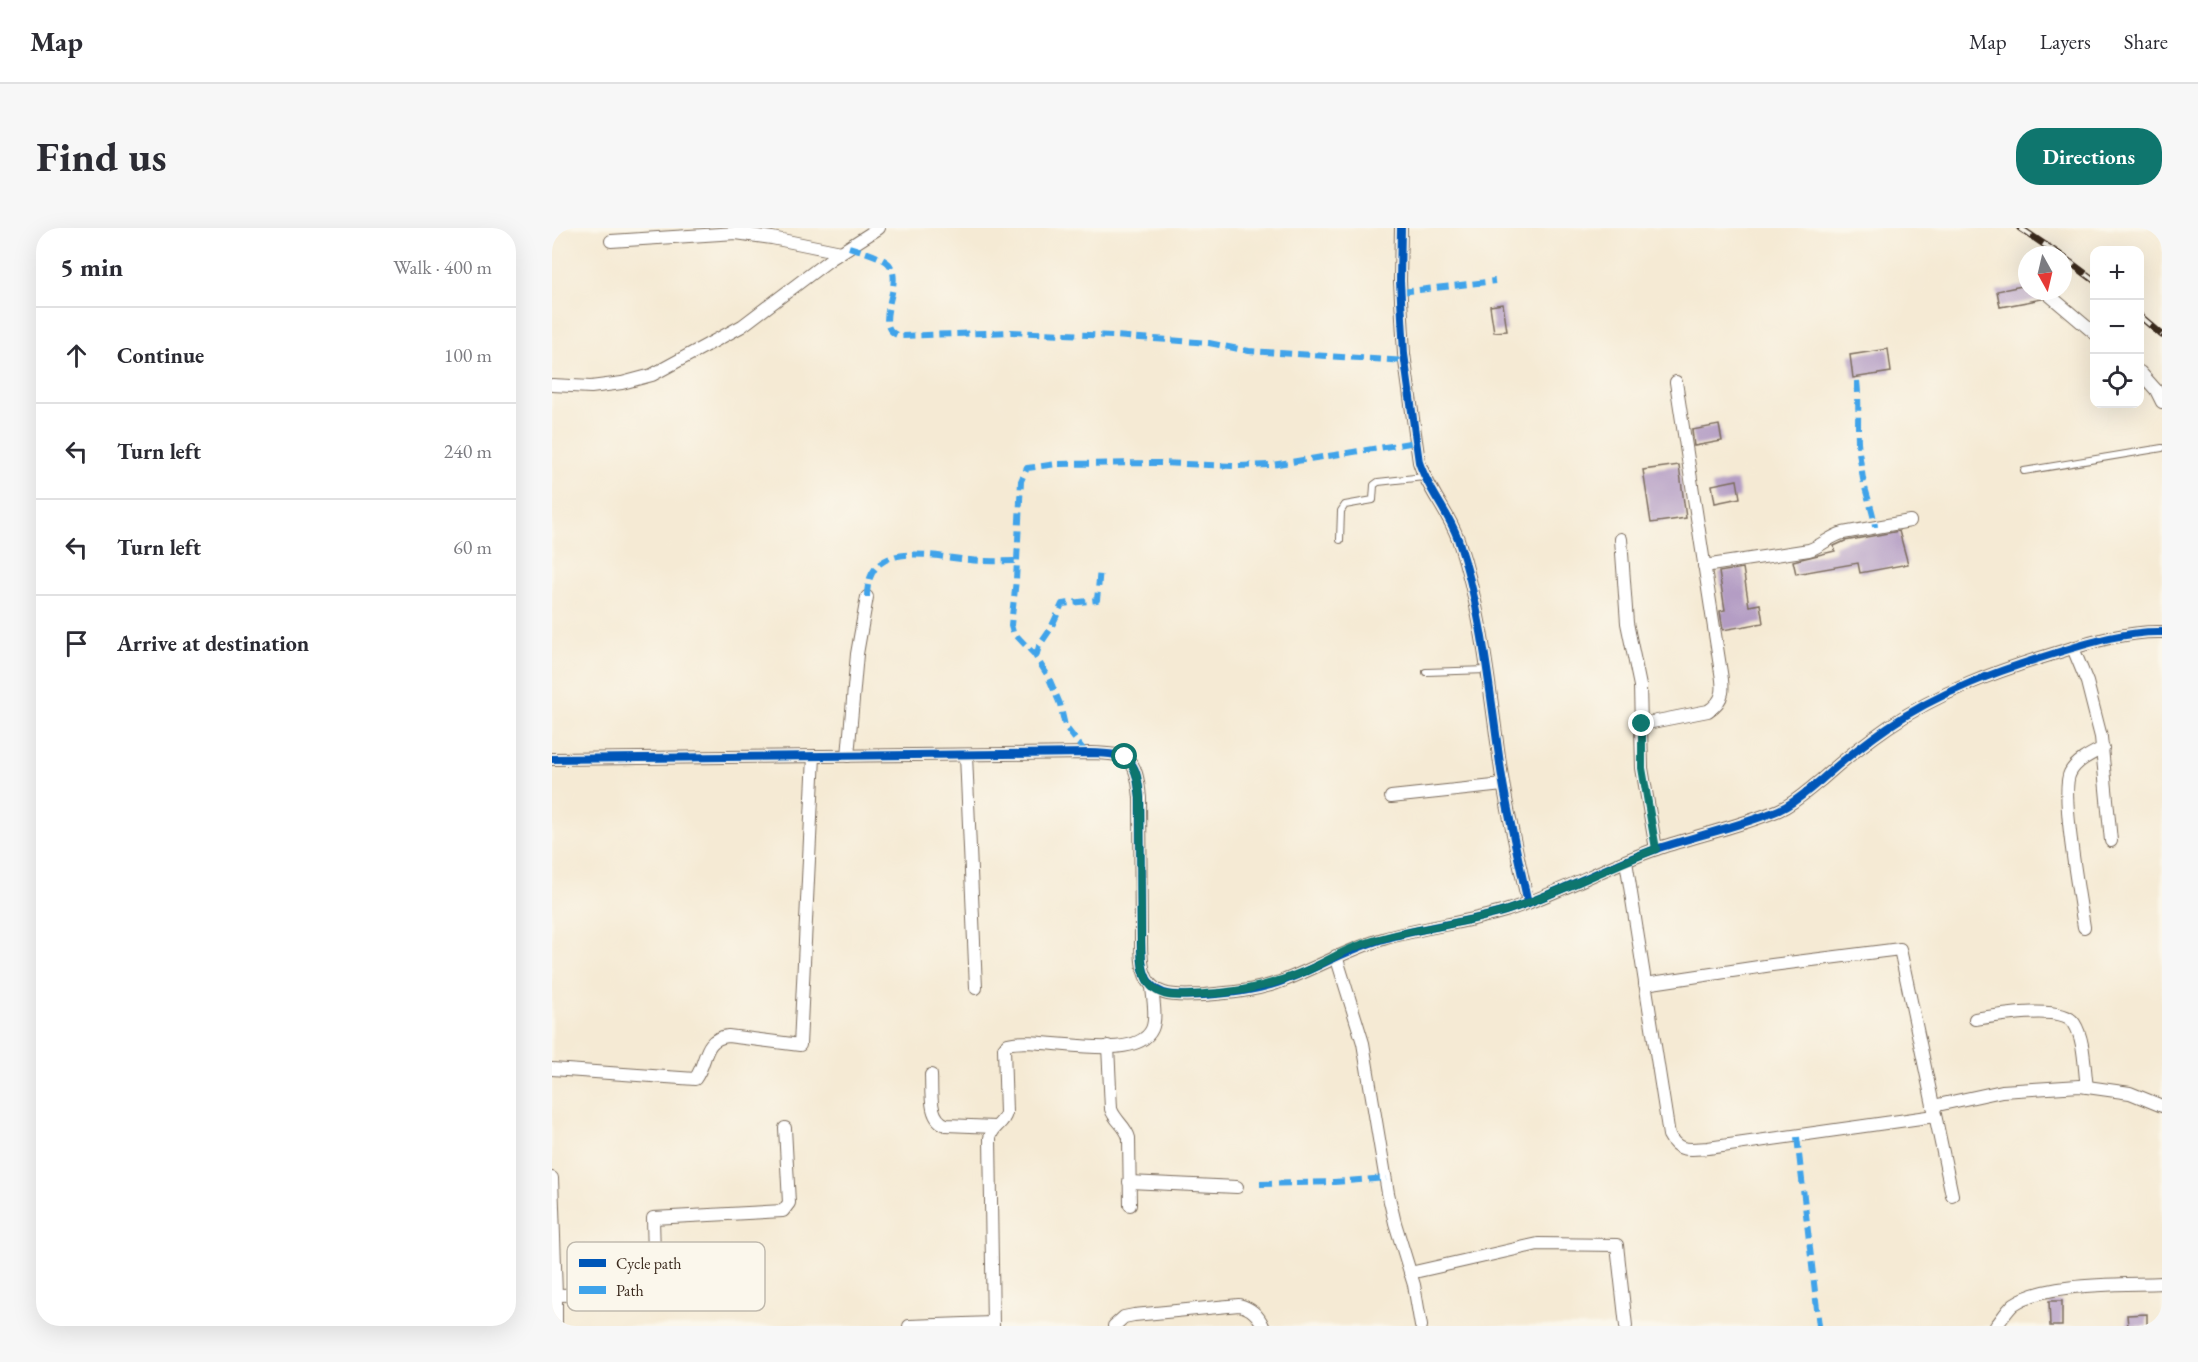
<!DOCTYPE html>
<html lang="en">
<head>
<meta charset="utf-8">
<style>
	:root { --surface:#fff; --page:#f7f7f7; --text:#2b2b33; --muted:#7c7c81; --line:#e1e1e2; --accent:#0f766e }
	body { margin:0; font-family:"EB Garamond",serif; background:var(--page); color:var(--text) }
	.controls { position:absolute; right:18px; top:18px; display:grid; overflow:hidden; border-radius:12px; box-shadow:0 6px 24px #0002 }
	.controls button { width:54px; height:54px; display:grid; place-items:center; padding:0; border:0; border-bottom:2px solid var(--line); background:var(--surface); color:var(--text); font:30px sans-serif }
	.compass { position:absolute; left:1466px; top:18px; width:54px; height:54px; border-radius:50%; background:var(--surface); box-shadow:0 6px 24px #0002; rotate:172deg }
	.stop { position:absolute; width:18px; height:18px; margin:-14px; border:4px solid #0f766e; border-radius:50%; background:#fff }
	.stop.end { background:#0f766e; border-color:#fff; box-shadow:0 2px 6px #0008 }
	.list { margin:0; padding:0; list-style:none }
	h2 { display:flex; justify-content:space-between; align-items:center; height:78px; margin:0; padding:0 24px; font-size:26px }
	h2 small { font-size:20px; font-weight:400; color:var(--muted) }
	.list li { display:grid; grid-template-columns:39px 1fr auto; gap:18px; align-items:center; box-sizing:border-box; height:96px; padding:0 24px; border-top:2px solid var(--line) }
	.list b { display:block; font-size:22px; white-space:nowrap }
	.list em { font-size:20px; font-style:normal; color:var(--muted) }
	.icon { flex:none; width:33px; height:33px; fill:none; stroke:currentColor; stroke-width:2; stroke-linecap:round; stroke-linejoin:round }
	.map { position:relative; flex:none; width:1610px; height:1098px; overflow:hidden; border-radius:24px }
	header { display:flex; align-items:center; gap:36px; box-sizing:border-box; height:84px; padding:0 30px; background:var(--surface); border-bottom:2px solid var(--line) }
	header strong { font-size:28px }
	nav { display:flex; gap:33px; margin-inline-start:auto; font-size:21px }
	.intro { display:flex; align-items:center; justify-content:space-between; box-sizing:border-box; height:144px; padding:0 36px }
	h1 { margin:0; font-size:42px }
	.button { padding:15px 27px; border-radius:24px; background:var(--accent); color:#fff; font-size:21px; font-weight:700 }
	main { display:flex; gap:36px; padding:0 36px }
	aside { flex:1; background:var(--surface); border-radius:24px; box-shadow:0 6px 24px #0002 }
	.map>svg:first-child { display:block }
	.building { fill:#b49dc4 }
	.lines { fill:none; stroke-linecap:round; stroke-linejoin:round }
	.service-casing { stroke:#7c6d5e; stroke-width:8 }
	.minor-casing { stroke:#7c6d5e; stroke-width:14 }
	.service { stroke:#fff; stroke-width:6 }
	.minor { stroke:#fff; stroke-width:12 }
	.rail-casing { stroke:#3b2a1e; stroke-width:7 }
	.rail { stroke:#fbf7ec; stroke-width:4.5; stroke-dasharray:14; stroke-linecap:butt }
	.quiet { stroke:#3fa3ea; stroke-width:6; stroke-dasharray:12 6; stroke-linecap:butt }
	.cycleway-casing { stroke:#fbf7ec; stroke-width:11 }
	.cycleway { stroke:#0057b8; stroke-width:8 }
	.route { stroke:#0f766e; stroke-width:8 }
	.key { fill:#fbf7ec; stroke:#c1baae; stroke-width:1.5 }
	.key-label { font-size:16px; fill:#3b2a1e }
</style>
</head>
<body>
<header>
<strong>Map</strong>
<nav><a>Map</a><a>Layers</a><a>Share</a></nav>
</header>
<div class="intro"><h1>Find us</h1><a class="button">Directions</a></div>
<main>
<aside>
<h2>5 min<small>Walk · 400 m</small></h2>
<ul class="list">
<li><svg class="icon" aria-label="ahead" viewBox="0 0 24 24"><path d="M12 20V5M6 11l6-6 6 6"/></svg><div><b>Continue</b></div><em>100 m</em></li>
<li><svg class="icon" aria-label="left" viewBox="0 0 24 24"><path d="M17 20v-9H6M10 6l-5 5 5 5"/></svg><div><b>Turn left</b></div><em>240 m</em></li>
<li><svg class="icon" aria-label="left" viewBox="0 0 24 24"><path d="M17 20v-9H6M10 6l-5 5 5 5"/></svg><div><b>Turn left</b></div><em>60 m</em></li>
<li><svg class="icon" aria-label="arrive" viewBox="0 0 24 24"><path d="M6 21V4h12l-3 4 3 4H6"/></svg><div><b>Arrive at destination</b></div></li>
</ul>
</aside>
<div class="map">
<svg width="1610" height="1098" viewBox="0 0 1610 1098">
	<rect width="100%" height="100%" fill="#fbf7ec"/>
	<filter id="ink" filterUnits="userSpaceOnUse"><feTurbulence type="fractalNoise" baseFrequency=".0167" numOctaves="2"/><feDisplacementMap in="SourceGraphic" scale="12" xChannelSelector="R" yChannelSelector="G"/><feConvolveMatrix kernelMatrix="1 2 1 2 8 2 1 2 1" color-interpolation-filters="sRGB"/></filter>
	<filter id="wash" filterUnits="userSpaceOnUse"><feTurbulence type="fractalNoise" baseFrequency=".008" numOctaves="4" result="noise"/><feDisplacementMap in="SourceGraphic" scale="24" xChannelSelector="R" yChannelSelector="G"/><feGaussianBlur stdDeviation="1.35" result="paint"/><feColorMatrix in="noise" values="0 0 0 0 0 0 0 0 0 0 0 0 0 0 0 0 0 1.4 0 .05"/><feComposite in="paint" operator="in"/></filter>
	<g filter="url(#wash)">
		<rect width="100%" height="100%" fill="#f5ead4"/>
		<g id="blocks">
			<g class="building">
				<polygon points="1475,57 1475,63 1489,63 1490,71 1448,79 1445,63"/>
				<polygon points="951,76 955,103 942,104 938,78"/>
				<polygon points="1336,121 1339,144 1301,150 1298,127"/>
				<polygon points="1167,197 1170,213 1142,218 1140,202"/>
				<polygon points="1127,237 1134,290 1099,295 1091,242"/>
				<polygon points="1185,252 1188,270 1163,275 1160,257"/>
				<polygon points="1347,303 1356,336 1308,345 1306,335 1244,346 1241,333 1283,323 1282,318 1293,313"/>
				<polygon points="1191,340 1197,378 1208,376 1211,395 1171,402 1168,383 1173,382 1167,344"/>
				<polygon points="1497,1073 1510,1073 1510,1098 1498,1098"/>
				<polygon points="1595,1086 1595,1098 1576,1098 1575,1087"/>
			</g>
		</g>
	</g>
	<g filter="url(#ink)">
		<use href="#blocks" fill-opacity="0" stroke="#7c6d5e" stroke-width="1.5"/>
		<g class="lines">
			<g class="service-casing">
				<g id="service">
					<polyline points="1472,243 1610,220"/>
					<polyline points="788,312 789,283 793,277 821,272 822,257 826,254 872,249"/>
					<polyline points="874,444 935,442"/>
				</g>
			</g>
			<g class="minor-casing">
				<g id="minor">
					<path d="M849,0L848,53L852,126L867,234C876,262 896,283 906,311C932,388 938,470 950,549C957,592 967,633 976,675"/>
					<polyline points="59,13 184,5 220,10 289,24"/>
					<polyline points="1496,66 1542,105"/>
					<polyline points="1588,144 1604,162 1610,174"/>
					<polyline points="0,157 39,159 70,155 100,147 190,98 280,30 327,0"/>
					<polyline points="1069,311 1075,395 1088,458 1090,540 1104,621"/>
					<path d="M1152,338L1257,322C1270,318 1278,308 1291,305L1358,293"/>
					<polyline points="1521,420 1535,454 1549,509 1559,613"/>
					<path d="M1090,496L1156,483C1177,470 1170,454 1167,432L1124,154"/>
					<polyline points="414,527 424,760"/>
					<polyline points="296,528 305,426 315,369"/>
					<path d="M0,531L538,525C578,526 584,529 588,570L589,712C589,732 589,758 612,765C624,769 639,767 652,767C677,765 701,763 725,755C761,742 794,722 831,711C871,699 913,695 953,683C1006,666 1054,638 1107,620C1147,607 1189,598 1227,582C1243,575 1255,563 1269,552C1290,533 1313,515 1336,499C1387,464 1445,443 1504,425C1537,415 1574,403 1610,404"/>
					<polyline points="839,569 951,557"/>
					<path d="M1074,633L1117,907C1126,925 1138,921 1156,920L1383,888"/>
					<path d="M1532,699C1528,673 1508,563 1518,545C1524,533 1539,526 1551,520"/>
					<polyline points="784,728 811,815 836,965 843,995 862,1057 869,1098"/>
					<polyline points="1093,756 1220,737 1348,721 1400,967"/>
					<path d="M1423,791C1443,788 1510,776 1522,795C1533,812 1532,840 1535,859"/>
					<path d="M556,818L559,881C563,893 574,898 577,910L578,977"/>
					<path d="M0,841L143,851C156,834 150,811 176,808L248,817L262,528"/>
					<path d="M379,847C380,864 376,891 394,897L443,899"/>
					<polyline points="1381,878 1450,863 1528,858 1578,865 1610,878"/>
					<polyline points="0,950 4,1067 4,1098"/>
					<polyline points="577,954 685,959"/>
					<polyline points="858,1045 986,1016 1065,1017 1074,1098"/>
					<polyline points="4,1067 103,1065 101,990 231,983 237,975 233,900"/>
					<polyline points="357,1098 440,1095"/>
					<path d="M441,1098L438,910C440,898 451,897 454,885L452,820L456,816C487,807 584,837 600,801C605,790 601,772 600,759"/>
					<path d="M562,1098L572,1089L582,1087L687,1077C699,1080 706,1086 711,1098"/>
					<path d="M1444,1098C1450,1091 1455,1082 1462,1076C1494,1054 1571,1057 1610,1055"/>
				</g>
			</g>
			<use href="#service" class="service"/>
			<use href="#minor" class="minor"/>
			<g class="rail-casing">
				<g id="rail">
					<polyline points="1468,0 1508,27"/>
					<polyline points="1511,29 1542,52"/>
					<polyline points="1588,88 1610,107"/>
				</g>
			</g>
			<use href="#rail" class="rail"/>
			<g class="quiet">
				<path d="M297,19C307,22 331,29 337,36C354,57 317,99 348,108L459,104L562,108L657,115L697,123L853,133"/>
				<polyline points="849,64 943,53"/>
				<path d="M1305,153C1307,170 1306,184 1306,201C1305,215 1308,230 1310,244C1312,263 1321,280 1323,299"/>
				<path d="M315,369C315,309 381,329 418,332C434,334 449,333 465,333"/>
				<polyline points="484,429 487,418 498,402 510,376 545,372 548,341"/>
				<polyline points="534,525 513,498 508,476 496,448 482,426 461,404 459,397 464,352 469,253 475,240 505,236 609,235 683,238 720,237 864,214"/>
				<polyline points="1245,909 1267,1098"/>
				<polyline points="708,956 782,954 834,950"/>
			</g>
			<g class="cycleway-casing">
				<g id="cycleway">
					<path d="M849,0L848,53L852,126L867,234C876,262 896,283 906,311C932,388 938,470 950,549C957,592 967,633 976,675"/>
					<path d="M0,531L538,525C578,526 584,529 588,570L589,712C589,732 589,758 612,765C624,769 639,767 652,767C677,765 701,763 725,755C761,742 794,722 831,711C871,699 913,695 953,683C1006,666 1054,638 1107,620C1147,607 1189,598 1227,582C1243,575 1255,563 1269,552C1290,533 1313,515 1336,499C1387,464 1445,443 1504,425C1537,415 1574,403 1610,404"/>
				</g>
			</g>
			<use href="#cycleway" class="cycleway"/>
		</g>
	</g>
	<g class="lines" filter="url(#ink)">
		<path class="route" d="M573,529C586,541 586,553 588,570L589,712C589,732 589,759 612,766C625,769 640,767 653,766C689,765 721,757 754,743C771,736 786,725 803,719C852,701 904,698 953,683C1005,666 1054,640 1104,621L1090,540V496"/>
	</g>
	<rect x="15" y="1014" width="198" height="69" rx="9" class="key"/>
	<rect x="27" y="1031" width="27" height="8" fill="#0057b8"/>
	<rect x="27" y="1058" width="27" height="8" fill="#3fa3ea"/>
	<g class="key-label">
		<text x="64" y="1041">Cycle path</text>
		<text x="64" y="1068">Path</text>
	</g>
</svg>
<div class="controls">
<button>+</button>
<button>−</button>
<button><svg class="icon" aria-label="locate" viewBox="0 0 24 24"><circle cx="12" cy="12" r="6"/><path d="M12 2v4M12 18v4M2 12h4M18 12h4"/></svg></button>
</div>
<svg class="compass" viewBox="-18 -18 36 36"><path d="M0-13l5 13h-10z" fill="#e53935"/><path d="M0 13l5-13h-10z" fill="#7c7c81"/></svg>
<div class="stop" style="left:573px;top:529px"></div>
<div class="stop end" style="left:1090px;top:496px"></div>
</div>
</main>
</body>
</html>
